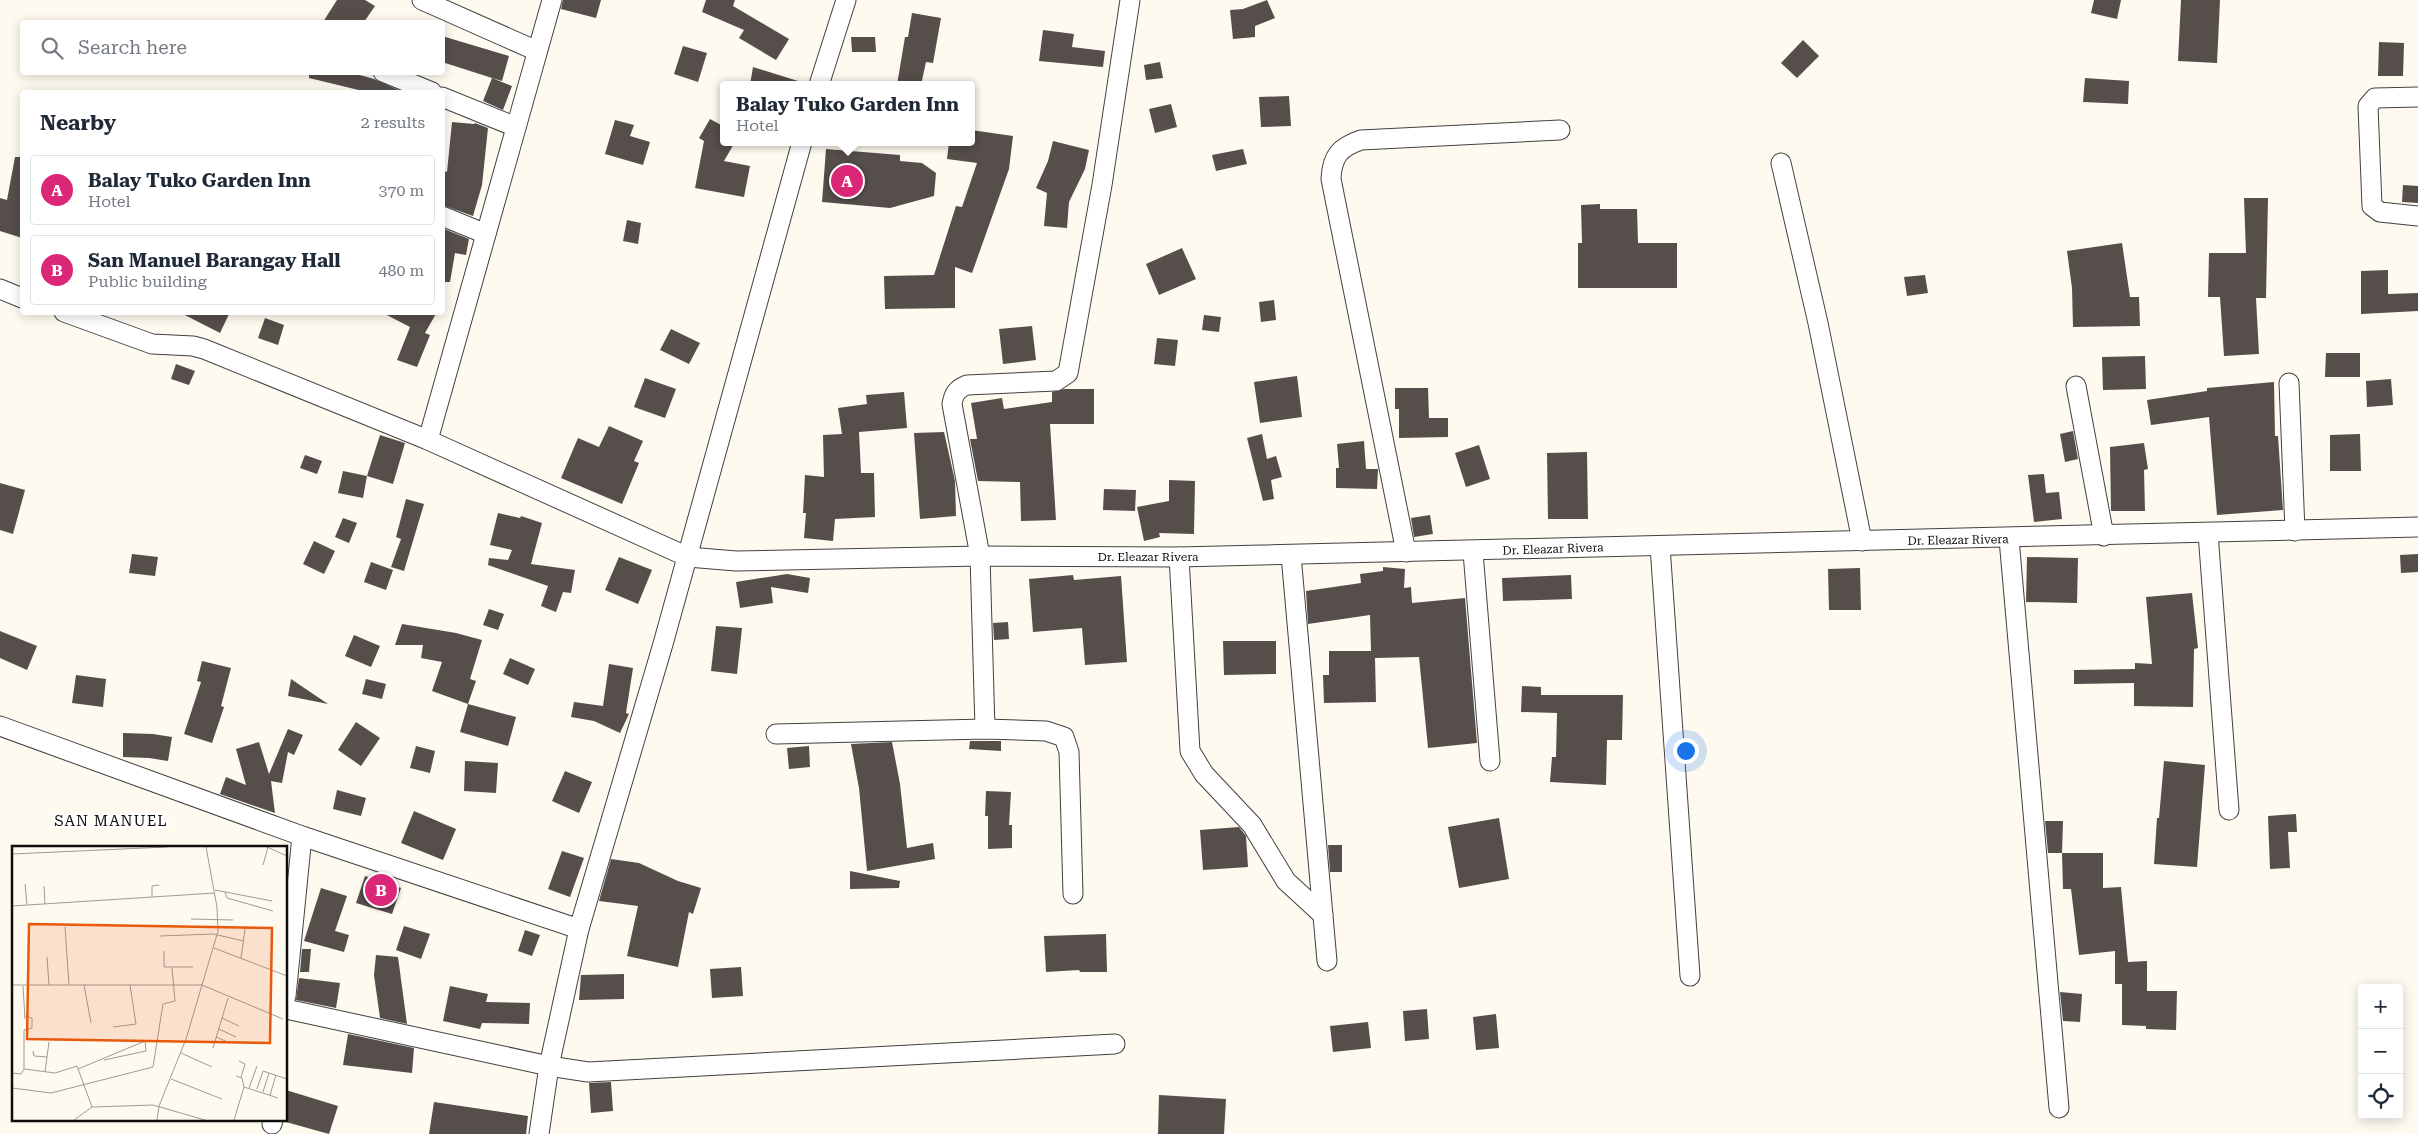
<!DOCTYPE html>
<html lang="en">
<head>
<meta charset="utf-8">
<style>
	:root { --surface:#fff; --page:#f6f6f7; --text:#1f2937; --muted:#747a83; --line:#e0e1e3; --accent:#db2777 }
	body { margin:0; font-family:"Roboto Serif",serif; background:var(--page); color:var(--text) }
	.controls { position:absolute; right:15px; bottom:15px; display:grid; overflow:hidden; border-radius:5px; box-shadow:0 2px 12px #0003 }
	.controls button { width:45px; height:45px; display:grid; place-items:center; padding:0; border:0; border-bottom:1px solid var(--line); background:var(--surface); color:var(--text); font:25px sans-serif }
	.you { position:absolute; left:1685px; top:750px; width:18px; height:18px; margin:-12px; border:4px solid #fff; border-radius:50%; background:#1a73e8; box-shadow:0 0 0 8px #1a73e833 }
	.badge { display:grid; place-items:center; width:32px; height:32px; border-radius:50%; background:var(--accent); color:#fff; font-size:16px; font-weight:700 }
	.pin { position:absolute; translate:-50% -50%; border:2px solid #fff; box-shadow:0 1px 5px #0006 }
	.popup { position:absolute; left:720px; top:81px; width:255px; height:65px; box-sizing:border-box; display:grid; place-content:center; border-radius:5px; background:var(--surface); filter:drop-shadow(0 1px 4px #0005); font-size:16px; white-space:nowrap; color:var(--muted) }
	.popup b { font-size:19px; color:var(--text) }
	.popup::after { content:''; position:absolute; left:50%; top:100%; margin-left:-10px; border:10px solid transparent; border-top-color:var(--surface) }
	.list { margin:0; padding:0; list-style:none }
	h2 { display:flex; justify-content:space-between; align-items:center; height:65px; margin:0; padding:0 20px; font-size:21px }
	h2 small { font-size:16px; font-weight:400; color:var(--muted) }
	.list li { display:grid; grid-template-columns:32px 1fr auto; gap:15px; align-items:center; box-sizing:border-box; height:70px; margin:0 10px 10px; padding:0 10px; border:1px solid var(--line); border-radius:5px }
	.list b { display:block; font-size:19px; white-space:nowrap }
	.list p { margin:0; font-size:16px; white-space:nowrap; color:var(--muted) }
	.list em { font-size:16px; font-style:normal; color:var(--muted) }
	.icon { flex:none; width:28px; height:28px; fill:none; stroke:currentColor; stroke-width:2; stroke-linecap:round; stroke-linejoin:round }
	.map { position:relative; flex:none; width:2418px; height:1134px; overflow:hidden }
	.search { position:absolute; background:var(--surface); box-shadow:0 2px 12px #0003; left:20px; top:20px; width:425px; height:55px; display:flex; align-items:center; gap:12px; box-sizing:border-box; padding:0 18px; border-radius:5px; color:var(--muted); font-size:19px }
	.panel { position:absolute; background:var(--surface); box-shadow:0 2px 12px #0003; left:20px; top:90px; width:425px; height:225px; border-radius:5px }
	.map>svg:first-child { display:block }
	.building { fill:#564e4b }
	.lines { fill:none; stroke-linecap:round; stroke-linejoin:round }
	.minor-casing { stroke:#414141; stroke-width:21 }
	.minor { stroke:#fff; stroke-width:19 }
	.labels { text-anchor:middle; stroke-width:5; stroke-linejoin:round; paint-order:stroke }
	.street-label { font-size:12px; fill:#0e0e0e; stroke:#fff }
	.quarter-label { font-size:15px; letter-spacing:1px; fill:#0e0e0e; stroke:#fff }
	.inset-road { fill:none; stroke:#9e9c95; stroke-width:1 }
	.view { fill:#e8590c; fill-opacity:0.15; stroke:#e8590c; stroke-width:2.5 }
	.inset-edge { fill:none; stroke:#0e0e0e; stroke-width:2.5 }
</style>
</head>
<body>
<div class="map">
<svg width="2418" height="1134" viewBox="0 0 2418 1134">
	<rect width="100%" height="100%" fill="#fefaef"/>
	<g class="building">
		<polygon points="337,0 365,0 375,6 364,22 323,22"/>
		<polygon points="563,0 601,0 596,18 561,9"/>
		<polygon points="706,0 735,0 733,6 789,39 776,60 739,38 744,30 702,12"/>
		<polygon points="1267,0 1275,18 1255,26 1255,37 1233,39 1230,10 1243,9"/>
		<polygon points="2094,0 2121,0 2117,19 2091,13"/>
		<polygon points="2181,0 2220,0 2217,63 2178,61"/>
		<polygon points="912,13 941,18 933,63 926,62 921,85 897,85 905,37 908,37"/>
		<polygon points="1043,30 1074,34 1072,47 1105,51 1103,67 1039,61"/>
		<polygon points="442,36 509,56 502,81 492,78 512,86 503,110 483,101 492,78 442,62"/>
		<polygon points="851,37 875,37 876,52 852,52"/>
		<polygon points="1803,40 1819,56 1797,78 1781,63"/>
		<polygon points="2379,42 2404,43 2403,76 2378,76"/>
		<polygon points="683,46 707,53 698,82 674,74"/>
		<polygon points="1160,62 1163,78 1146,80 1144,65"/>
		<polygon points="753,67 798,81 797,85 750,85"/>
		<polygon points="309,72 349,72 374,79 403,92 367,92 309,78"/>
		<polygon points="2085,78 2129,81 2128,104 2083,102"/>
		<polygon points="1289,96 1291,126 1261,127 1259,97"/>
		<polygon points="1171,104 1177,127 1155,133 1149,109"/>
		<polygon points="710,119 723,126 723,142 735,142 724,161 750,166 744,197 695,188 704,141 699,138"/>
		<polygon points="615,120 634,125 630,136 650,142 643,165 605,154"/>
		<polygon points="452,122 474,124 475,123 488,128 482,185 473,216 442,205 442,170 447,172"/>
		<polygon points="971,130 1013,136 1009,169 972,273 955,267 955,308 885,309 884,276 934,275 956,206 962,207 977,163 947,159 949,142 971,142"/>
		<polygon points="1053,141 1089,150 1085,169 1069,202 1067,228 1044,226 1047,193 1036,188 1048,161"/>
		<polygon points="826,149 900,155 900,161 922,163 936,173 934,196 890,208 822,202"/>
		<polygon points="1243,149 1247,164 1216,171 1212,155"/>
		<polygon points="15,157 22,157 22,238 0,231 0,198 7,200"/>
		<polygon points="2403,185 2418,186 2418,203 2402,202"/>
		<polygon points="2244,198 2268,198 2266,298 2256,298 2259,354 2224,356 2220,297 2208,297 2209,253 2246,253"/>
		<polygon points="1600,204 1600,209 1637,209 1638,243 1677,243 1677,288 1578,288 1578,243 1582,243 1581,205"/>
		<polygon points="627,220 641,223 638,244 623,241"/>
		<polygon points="442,228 469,239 466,255 455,253 450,282 442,282"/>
		<polygon points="2122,243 2130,297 2139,297 2140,326 2073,327 2072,288 2067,251"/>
		<polygon points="1182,248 1196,279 1159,295 1146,264"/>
		<polygon points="2388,270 2388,294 2418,293 2418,311 2361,314 2361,271"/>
		<polygon points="1925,275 1928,293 1907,296 1904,277"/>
		<polygon points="1274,300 1276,320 1261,322 1259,302"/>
		<polygon points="179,312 230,312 220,333"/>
		<polygon points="381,312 437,312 425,333 430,335 417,367 397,360 410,327"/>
		<polygon points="1204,315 1221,317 1219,332 1202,330"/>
		<polygon points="265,318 284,325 278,345 258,338"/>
		<polygon points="1032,326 1036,360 1003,364 999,329"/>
		<polygon points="671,329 700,343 689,364 660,350"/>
		<polygon points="1157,338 1178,340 1175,366 1154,364"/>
		<polygon points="2326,353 2360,353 2360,377 2325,377"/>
		<polygon points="2145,356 2146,389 2103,390 2102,357"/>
		<polygon points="176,364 195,371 189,385 171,379"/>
		<polygon points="1297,376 1302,417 1260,423 1254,382"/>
		<polygon points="645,378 676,389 665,418 634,407"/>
		<polygon points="2391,379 2393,405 2367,407 2366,381"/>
		<polygon points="2274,382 2275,436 2278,436 2283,510 2217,515 2209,417 2151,425 2147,400 2207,391 2207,388"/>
		<polygon points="1395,388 1428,388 1429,418 1448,418 1448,437 1399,438 1399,409 1395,409"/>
		<polygon points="1064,389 1094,389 1094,424 1050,424 1056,520 1021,521 1020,482 978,481 970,439 977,439 971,403 1002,398 1004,409 1052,402 1052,392"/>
		<polygon points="904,392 907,428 859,432 861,473 874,473 875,517 835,519 833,541 804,538 806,513 803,513 805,475 824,477 823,435 842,434 838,408 867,404 866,395"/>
		<polygon points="609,426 643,441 634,461 639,463 622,504 561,478 578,438 599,447"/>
		<polygon points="2073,431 2078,459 2065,462 2060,434"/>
		<polygon points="944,432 955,481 956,516 920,519 914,433"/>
		<polygon points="1262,434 1267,459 1276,456 1282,477 1271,480 1274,499 1263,501 1247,438"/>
		<polygon points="2360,434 2361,471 2330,471 2330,435"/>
		<polygon points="380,435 405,443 393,484 367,476"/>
		<polygon points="1364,441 1366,469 1378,469 1377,489 1336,488 1336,468 1339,468 1337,444"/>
		<polygon points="2144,443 2148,469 2144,470 2145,511 2111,511 2110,447"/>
		<polygon points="1479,445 1490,479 1466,487 1455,453"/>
		<polygon points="1587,452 1588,519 1548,519 1547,453"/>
		<polygon points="305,455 322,461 317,474 300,468"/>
		<polygon points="343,471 367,476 363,498 338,493"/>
		<polygon points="2044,474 2046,493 2059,492 2062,519 2034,522 2028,475"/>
		<polygon points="1169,480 1195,481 1194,534 1159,533 1160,537 1144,541 1137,507 1169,501"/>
		<polygon points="0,483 25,490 13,534 0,530"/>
		<polygon points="1104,489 1136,490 1135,511 1103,510"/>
		<polygon points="406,499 424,504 404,571 391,567 401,539 396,537"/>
		<polygon points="498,513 520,518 521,516 542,523 531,564 575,570 571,593 563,592 556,612 541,606 548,586 488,565 489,558 508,560 512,550 490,545"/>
		<polygon points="1430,515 1433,534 1414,537 1411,518"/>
		<polygon points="343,518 357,523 349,543 335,537"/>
		<polygon points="314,541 335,551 324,574 303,564"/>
		<polygon points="132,554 158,557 155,576 129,573"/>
		<polygon points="2418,554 2418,572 2401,573 2400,555"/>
		<polygon points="619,557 652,570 638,604 605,590"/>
		<polygon points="2027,557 2078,558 2077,603 2026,602"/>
		<polygon points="371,562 393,570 386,590 364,582"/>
		<polygon points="1383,567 1405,569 1404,588 1411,587 1412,603 1465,598 1477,743 1428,748 1419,657 1375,658 1376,702 1324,703 1323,675 1329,675 1329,651 1371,651 1370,615 1308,624 1306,591 1361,583 1360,574 1383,571"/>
		<polygon points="1860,568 1861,610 1829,610 1828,569"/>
		<polygon points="787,574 810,578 808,593 771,587 773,603 740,608 736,582"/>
		<polygon points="1073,575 1074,580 1121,576 1127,662 1085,665 1082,628 1033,632 1029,579"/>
		<polygon points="1571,575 1572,599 1503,601 1502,578"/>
		<polygon points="2192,593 2198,648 2194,649 2193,707 2134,706 2134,683 2074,684 2074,670 2135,669 2135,663 2152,664 2146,597"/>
		<polygon points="489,609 504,614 498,630 483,625"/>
		<polygon points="1008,622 1009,639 994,640 993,623"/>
		<polygon points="402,624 456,633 482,640 470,679 476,681 468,704 432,691 442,662 421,658 423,645 395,645"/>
		<polygon points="716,626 742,628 737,674 711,671"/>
		<polygon points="0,631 37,646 27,670 0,658"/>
		<polygon points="354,635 380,646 371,667 345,656"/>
		<polygon points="1223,641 1276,641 1276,674 1224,675"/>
		<polygon points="510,658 535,669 528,685 503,674"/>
		<polygon points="202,661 231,668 221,706 224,707 212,743 184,734 201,682 197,681"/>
		<polygon points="609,664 633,668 626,713 629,714 620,733 594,721 571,717 574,702 603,706"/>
		<polygon points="76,675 106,679 103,707 72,703"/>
		<polygon points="291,679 328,704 288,696"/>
		<polygon points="366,679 386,684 382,699 362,694"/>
		<polygon points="1522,686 1541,687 1541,695 1623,695 1622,740 1607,740 1606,785 1550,782 1552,757 1556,757 1557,713 1521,712"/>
		<polygon points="468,704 516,717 508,746 460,732"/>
		<polygon points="356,722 380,738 361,766 338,750"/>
		<polygon points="288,729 303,735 294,755 288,752 282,783 271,781 275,813 220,794 226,777 246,785 236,749 259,742 269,774"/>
		<polygon points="123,733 153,734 172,737 168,761 149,758 123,757"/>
		<polygon points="970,741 1001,741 1001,751 969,749"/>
		<polygon points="892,742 900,784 907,848 933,843 935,859 867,871 859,788 851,744"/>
		<polygon points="416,746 435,751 430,773 410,768"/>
		<polygon points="809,746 810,767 789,769 787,748"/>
		<polygon points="465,761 498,763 496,793 464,791"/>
		<polygon points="2164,761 2205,765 2197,867 2154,864 2157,818 2159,818"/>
		<polygon points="565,771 592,782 579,813 552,801"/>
		<polygon points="337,790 366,798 361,816 333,809"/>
		<polygon points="986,791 1011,792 1009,825 1012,825 1012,848 988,849 988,816 985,816"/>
		<polygon points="414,811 456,829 443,860 401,843"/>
		<polygon points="2296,814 2297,832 2288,832 2290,868 2270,869 2268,816"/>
		<polygon points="1499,818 1509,879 1459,888 1448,827"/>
		<polygon points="2045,821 2063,821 2062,853 2048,853"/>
		<polygon points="1239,827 1246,836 1248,867 1203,870 1200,830"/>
		<polygon points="1328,845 1342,845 1342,872 1330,872"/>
		<polygon points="562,851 584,858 570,897 548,889"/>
		<polygon points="2062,853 2103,853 2103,888 2121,887 2128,962 2147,961 2147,991 2177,991 2176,1030 2146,1029 2146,1026 2122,1025 2122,984 2115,984 2115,951 2079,955 2071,889 2063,889"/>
		<polygon points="611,859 639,863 678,881 701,888 693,914 689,912 678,967 627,956 638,906 599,901"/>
		<polygon points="850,871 900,881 899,888 850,889"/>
		<polygon points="365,876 401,888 392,914 356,903"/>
		<polygon points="321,888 347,896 335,931 349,935 344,952 304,941"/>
		<polygon points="404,926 430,934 421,959 396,950"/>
		<polygon points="525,930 540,935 532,956 518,951"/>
		<polygon points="1106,934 1107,972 1080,972 1079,970 1046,972 1044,936"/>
		<polygon points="302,949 311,949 309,972 300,972"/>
		<polygon points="376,955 398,957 407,1024 380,1018 374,975"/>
		<polygon points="741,967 743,996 712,998 710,969"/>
		<polygon points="624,974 624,999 579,1000 581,975"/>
		<polygon points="299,978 340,983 336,1008 296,1000"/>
		<polygon points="450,986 488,994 486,1002 530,1003 529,1024 482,1023 480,1029 443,1021"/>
		<polygon points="2060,992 2082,994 2080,1022 2063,1021"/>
		<polygon points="1427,1009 1429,1039 1405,1041 1403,1011"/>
		<polygon points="1496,1014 1499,1048 1476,1050 1473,1017"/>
		<polygon points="1368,1022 1371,1048 1333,1052 1330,1026"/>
		<polygon points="348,1034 414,1048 412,1073 343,1065"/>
		<polygon points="611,1082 613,1111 591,1113 589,1083"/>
		<polygon points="286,1090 338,1106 329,1134 286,1122"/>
		<polygon points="1159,1095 1226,1099 1224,1134 1158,1134"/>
		<polygon points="434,1102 528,1116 526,1134 429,1134"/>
	</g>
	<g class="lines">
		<g class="minor-casing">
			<g id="minor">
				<polyline points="422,0 537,51"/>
				<polyline points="383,72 432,92"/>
				<polyline points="819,85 846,0"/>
				<polyline points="442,97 516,127"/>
				<polyline points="2418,97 2375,98 2368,106 2372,206 2380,212 2418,216"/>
				<polyline points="1781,163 1818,323 1862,541"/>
				<polyline points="442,216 486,234"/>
				<polyline points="0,289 22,298"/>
				<polyline points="64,312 152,344 193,346 204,349 428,440 688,557 736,561 980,556 1179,557 2418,527"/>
				<polyline points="2289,383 2295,531"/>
				<polyline points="2076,386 2104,536"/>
				<polyline points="428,440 552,0"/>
				<polyline points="2208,533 2229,810"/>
				<polyline points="2009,539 2059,1108"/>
				<polyline points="1660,546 1690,976"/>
				<path d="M1406,552L1331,179C1332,156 1340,147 1361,140L1560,130"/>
				<polyline points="1473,552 1490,761"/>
				<polyline points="1291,555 1327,961"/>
				<polyline points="1179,557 1190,751 1204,774 1252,825 1286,881 1323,915"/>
				<polyline points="0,726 302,836 579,929"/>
				<path d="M985,729L980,556L952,404C954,393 957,389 967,385L1056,381L1068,373L1102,185L1130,0"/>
				<polyline points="776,734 985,729 1046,731 1064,737 1069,752 1073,894"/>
				<polyline points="286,996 302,836"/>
				<polyline points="286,1009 549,1066 588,1072 1115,1044"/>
				<polyline points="272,1124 273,1120"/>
				<polyline points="539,1134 549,1066 579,929 663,644 802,142"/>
			</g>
		</g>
		<use href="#minor" class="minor"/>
	</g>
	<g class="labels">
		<g class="street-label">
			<text transform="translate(1958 540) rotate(-1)" y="4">Dr. Eleazar Rivera</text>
			<text transform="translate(1553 549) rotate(-2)" y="4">Dr. Eleazar Rivera</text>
			<text x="1148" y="561">Dr. Eleazar Rivera</text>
		</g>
		<g class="quarter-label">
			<text x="111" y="826">SAN MANUEL</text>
		</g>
	</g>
	<g transform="translate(12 846)">
		<rect width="275" height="275" fill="#fefaef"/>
		<path class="inset-road" d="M255,1L275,10M0,8L155,1M251,19L256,1M13,38L15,59M32,40L33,58M203,44L260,55M213,46L215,52L261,65M140,51V40L147,39M0,60L203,47M179,73L221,74M53,81L57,139M148,90L201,88L232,95M202,102L275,130M152,105V121H181M35,111L37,139M229,112L233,83M0,139H190L271,173M72,139L79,177M11,140L13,173M210,172L227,180M101,181L124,178L118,139M207,183L224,191M204,191L218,197M201,202L216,152M21,205L22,210L35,211M169,207L200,221M227,215L233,218L229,231M12,223V184L20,182V172L13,170M66,223L133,195L134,205L92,214M33,226L37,196M0,227L9,228L12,223L43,227L65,220L80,261M224,230L230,232L232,241L266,252M159,233L210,253M0,242L39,247L141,221L151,158L163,155L160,122M237,242L245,220M245,243L251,225L275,233M251,246L257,227M258,249L264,229M62,274L80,261L141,259L193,274M145,274L147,260L174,193L206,85L205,61L194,1M222,274L232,241"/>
		<path class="view" d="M17,78L260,82L258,197L15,193Z"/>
		<rect width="275" height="275" class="inset-edge"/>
	</g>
</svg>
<div class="controls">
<button>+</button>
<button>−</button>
<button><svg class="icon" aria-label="locate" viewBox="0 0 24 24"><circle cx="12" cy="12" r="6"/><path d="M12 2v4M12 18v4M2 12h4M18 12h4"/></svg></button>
</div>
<div class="you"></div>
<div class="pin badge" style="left:847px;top:181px">A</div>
<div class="popup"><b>Balay Tuko Garden Inn</b>Hotel</div>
<div class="pin badge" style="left:381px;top:890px">B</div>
<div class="search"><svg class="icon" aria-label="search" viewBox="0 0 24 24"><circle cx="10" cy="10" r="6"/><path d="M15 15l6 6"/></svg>Search here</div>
<section class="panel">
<h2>Nearby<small>2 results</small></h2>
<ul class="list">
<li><span class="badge">A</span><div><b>Balay Tuko Garden Inn</b><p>Hotel</p></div><em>370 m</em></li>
<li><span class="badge">B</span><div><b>San Manuel Barangay Hall</b><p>Public building</p></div><em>480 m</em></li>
</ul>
</section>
</div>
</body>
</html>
